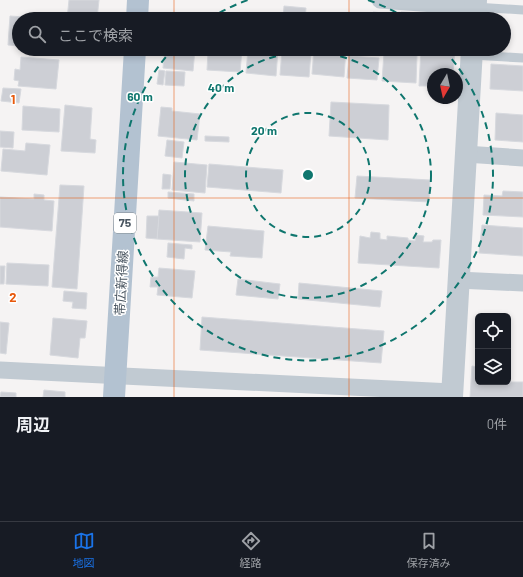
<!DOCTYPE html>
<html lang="ja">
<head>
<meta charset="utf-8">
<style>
	:root { --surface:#171b24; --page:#20242c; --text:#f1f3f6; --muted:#9ea1a6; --line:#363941; --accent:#1a73e8 }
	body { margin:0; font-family:Barlow,"Noto Sans JP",sans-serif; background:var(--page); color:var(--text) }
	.controls { position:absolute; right:12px; bottom:12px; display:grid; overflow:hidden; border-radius:6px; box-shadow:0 2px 6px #0003 }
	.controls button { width:36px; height:36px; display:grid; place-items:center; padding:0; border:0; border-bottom:1px solid var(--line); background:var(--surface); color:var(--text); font:20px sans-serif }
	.compass { position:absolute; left:427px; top:68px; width:36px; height:36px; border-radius:50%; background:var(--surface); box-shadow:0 2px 6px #0003; rotate:189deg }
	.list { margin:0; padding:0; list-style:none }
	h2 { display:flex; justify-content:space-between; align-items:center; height:52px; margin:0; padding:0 16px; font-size:17px }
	h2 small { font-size:13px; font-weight:400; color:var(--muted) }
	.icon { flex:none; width:22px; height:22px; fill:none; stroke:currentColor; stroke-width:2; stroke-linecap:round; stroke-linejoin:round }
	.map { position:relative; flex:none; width:523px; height:397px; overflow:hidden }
	.search { position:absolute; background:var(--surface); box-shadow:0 2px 6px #0003; left:12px; right:12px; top:12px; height:44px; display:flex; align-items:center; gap:10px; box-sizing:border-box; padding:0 14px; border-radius:22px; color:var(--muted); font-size:15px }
	.sheet { height:124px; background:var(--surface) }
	nav { display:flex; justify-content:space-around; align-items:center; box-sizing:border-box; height:56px; border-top:1px solid var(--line); background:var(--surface); font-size:11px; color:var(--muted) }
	nav a { display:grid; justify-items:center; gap:2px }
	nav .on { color:var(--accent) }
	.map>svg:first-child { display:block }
	.building { fill:#cdcfd5; stroke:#d7d9de }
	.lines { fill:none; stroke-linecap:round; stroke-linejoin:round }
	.service { stroke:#c1cad2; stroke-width:9 }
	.minor { stroke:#c1cad2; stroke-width:17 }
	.tertiary { stroke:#c1cad2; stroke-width:22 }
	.primary { stroke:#b3c2d1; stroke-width:22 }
	.grid { fill:none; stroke:#e8590c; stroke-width:1; stroke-opacity:0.55 }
	.ring { fill:none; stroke:#0f766e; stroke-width:2; stroke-dasharray:7 5 }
	.labels { text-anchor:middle; stroke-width:3; stroke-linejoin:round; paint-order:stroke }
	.shield { fill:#fff; stroke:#808990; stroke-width:1 }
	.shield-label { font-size:12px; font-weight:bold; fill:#4a5661 }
	.street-label { font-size:13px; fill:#4a5661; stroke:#fff }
	.grid-label { font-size:13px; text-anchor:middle; font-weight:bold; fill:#e8590c; stroke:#fff; stroke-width:3; stroke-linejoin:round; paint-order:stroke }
	.centre { fill:#0f766e; stroke:#fff; stroke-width:2 }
	.ring-label { font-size:12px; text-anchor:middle; font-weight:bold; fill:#0f766e; stroke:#fff; stroke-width:3; stroke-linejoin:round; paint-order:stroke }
</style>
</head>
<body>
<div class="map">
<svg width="523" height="397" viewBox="0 0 523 397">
	<rect width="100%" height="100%" fill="#f5f3f3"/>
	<g class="building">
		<polygon points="69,0 99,0 97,19 67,19"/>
		<polygon points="284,6 306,8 305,19 283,19"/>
		<polygon points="373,12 384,13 384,19 372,19"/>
		<polygon points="401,12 420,13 420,19 401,19"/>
		<polygon points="40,13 64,15 63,19 19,19 19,46 8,45 10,16 40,18"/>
		<polygon points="165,49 195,49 193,71 163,68"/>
		<polygon points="198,49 242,49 240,72 207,70 208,52 198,51"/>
		<polygon points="248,49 278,49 276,76 246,73"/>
		<polygon points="314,49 346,49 344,77 312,74"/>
		<polygon points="421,49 455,49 453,74 433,74 433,86 419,86"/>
		<polygon points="282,50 311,52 309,77 280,75"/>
		<polygon points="384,53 417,55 416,83 382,81"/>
		<polygon points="349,56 379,58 377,80 347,78"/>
		<polygon points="21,57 59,60 56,89 18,86 19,81 14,80 15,69 20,70"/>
		<polygon points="491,64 523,66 523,91 490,89"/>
		<polygon points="159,70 165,71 163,85 157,84"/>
		<polygon points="166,71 185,72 184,86 165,85"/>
		<polygon points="3,88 21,89 19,103 1,101"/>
		<polygon points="331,102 389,105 388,140 329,136"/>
		<polygon points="65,105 92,108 90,139 96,140 95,153 61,151"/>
		<polygon points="23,106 60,109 59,132 22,130"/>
		<polygon points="161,107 172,108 172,111 200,114 197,140 158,136"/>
		<polygon points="496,113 523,115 523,142 495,140"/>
		<polygon points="0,131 14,132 13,148 0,147"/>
		<polygon points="205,136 229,137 229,142 205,141"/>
		<polygon points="167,140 184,142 182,158 165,156"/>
		<polygon points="26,143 50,145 47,175 1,171 3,149 25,151"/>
		<polygon points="174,162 207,165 205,193 172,190"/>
		<polygon points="209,164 283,170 281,193 207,187"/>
		<polygon points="163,174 171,175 170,189 162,189"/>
		<polygon points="357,176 430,180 429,202 355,198"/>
		<polygon points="60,185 84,186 77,289 52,287"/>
		<polygon points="503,191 523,192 523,217 483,215 484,195 502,196"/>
		<polygon points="168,192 194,194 194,201 168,198"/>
		<polygon points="34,194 44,195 44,200 54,201 52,231 0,227 0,197 34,199"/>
		<polygon points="159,210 202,213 200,242 157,239"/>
		<polygon points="147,216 159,216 157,239 146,238"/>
		<polygon points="482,225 523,228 523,256 479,253"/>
		<polygon points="208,226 264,231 262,258 230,256 231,252 205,250"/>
		<polygon points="371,232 380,233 380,239 387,240 387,236 408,238 408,240 415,241 416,235 424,236 423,242 432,242 433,240 441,240 439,268 358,263 360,236 370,238"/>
		<polygon points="168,243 192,245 192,249 185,248 184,259 167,257"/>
		<polygon points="7,263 49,265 48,286 6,284"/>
		<polygon points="0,266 5,266 4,284 0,284"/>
		<polygon points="159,268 195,271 192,298 157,295 158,287 150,287 151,277 158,277"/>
		<polygon points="238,279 280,284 278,299 236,295"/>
		<polygon points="299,283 382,291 380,307 298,299"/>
		<polygon points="64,291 87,293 86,309 72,308 73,302 63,301"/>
		<polygon points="202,317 384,331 381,363 200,350"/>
		<polygon points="53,318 87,321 85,338 80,338 78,358 50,355"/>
		<polygon points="0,322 9,323 6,354 0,353"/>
		<polygon points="472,366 478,367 478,382 523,382 523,397 470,397"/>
		<polygon points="44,390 65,392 65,397 43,397"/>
		<polygon points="1,392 16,393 16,397 0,397"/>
	</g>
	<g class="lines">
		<g class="service">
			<polyline points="475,7 523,10"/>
			<polyline points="472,55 523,58"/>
		</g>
		<g class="minor">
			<polyline points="380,0 475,7"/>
			<polyline points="465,154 523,158"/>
			<polyline points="458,280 523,283"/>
			<polyline points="0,370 452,392"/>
		</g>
		<g class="tertiary">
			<polyline points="475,19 476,0"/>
			<polyline points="452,397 472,49"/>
		</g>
		<g class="primary">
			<polyline points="137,19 138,0"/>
			<polyline points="114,397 135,49"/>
		</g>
	</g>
	<path class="grid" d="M174,0V19M349,0V19M174,49V397M349,49V397M0,198H523"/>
	<g class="ring">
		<circle cx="308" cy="175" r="62"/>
		<circle cx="308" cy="175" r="123"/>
		<path d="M209 19A185 185 0 0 1 248 0M368 0A185 185 0 0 1 407 19M444 50A185 185 0 1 1 172 50"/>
	</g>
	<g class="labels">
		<rect class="shield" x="114" y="213" width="22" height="20" rx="3"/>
		<g class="shield-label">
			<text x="125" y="227">75</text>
		</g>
		<g class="street-label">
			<text transform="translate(121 283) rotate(-87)" y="5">帯広新得線</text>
		</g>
	</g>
	<g class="grid-label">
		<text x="13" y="104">1</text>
		<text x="13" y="302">2</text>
	</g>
	<circle cx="308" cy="175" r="6" class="centre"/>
	<g class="ring-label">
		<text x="221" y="92">40 m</text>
		<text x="140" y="101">60 m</text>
		<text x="264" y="135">20 m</text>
	</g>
</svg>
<div class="controls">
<button><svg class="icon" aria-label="locate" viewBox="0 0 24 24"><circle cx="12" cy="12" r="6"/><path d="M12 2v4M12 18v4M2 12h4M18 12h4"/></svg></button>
<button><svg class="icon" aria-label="layers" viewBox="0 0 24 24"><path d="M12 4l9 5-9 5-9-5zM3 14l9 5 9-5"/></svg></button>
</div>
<svg class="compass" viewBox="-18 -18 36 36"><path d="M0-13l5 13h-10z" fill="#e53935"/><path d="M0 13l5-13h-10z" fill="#9ea1a6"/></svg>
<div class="search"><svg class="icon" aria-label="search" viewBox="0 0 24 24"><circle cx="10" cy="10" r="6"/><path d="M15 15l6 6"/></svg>ここで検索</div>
</div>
<section class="sheet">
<h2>周辺<small>0件</small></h2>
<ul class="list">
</ul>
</section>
<nav>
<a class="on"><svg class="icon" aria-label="map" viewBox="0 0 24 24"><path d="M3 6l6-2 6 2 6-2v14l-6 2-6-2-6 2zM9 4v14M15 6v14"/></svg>地図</a>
<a><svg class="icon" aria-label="directions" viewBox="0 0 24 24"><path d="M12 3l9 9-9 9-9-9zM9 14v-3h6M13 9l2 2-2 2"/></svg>経路</a>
<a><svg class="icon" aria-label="saved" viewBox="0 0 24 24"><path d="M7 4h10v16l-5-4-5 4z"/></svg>保存済み</a>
</nav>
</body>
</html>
